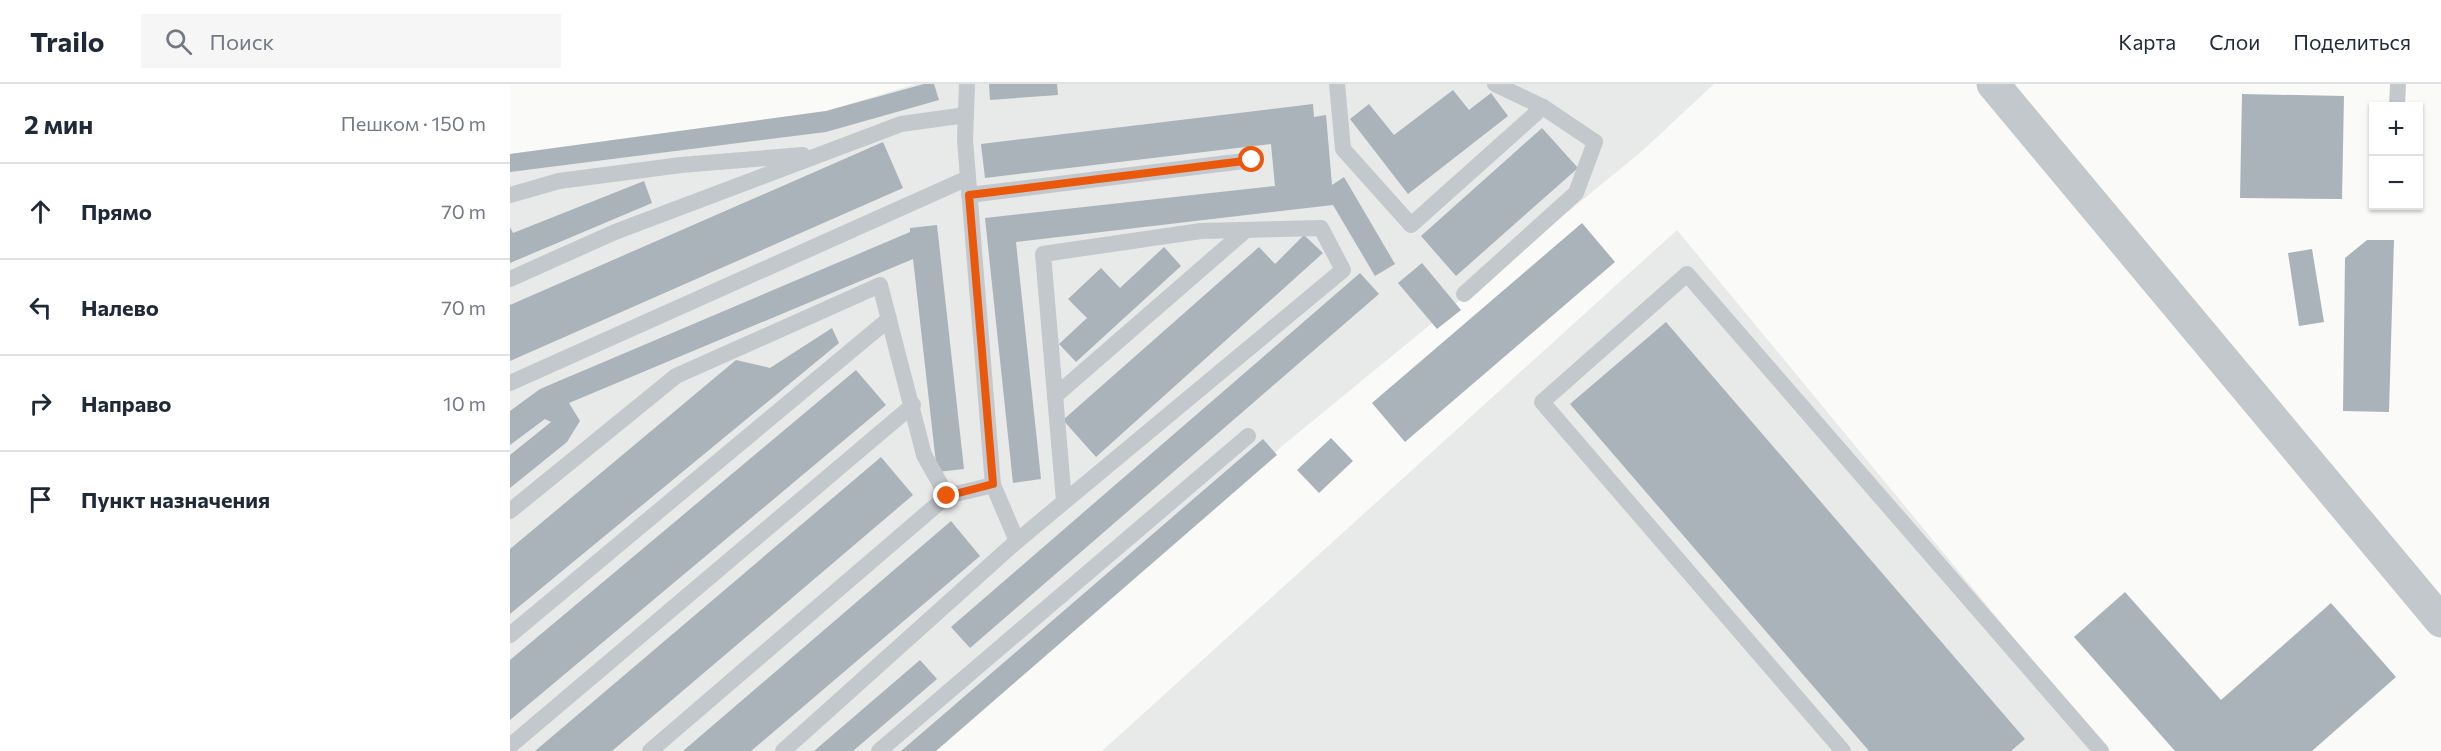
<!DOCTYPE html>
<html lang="ru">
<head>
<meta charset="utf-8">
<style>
	:root { --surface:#fff; --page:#f6f6f7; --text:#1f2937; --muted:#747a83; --line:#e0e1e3 }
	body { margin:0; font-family:Commissioner,sans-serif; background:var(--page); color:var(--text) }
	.controls { position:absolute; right:18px; top:18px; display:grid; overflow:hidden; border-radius:0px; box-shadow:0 2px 4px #0004 }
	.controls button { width:54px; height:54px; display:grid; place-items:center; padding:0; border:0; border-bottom:2px solid var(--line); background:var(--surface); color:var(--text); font:30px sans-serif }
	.stop { position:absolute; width:18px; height:18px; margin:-14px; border:4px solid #ea580c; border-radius:50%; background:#fff }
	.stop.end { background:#ea580c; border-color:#fff; box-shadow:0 2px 6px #0008 }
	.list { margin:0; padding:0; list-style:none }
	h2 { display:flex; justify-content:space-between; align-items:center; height:78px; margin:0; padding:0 24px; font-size:26px }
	h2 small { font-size:20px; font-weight:400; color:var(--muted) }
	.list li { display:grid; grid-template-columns:39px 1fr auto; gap:18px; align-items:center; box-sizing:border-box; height:96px; padding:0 24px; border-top:2px solid var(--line) }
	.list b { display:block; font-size:22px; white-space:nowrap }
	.list em { font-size:20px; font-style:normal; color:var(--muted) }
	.icon { flex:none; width:33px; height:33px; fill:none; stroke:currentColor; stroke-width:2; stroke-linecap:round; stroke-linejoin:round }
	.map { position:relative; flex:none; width:1931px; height:667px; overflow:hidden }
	header { display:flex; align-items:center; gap:36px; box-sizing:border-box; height:84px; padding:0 30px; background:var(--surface); border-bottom:2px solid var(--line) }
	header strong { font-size:28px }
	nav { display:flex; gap:33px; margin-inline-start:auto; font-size:21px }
	.search { width:420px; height:54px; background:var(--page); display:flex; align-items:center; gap:15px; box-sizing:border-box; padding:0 21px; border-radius:0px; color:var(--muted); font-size:22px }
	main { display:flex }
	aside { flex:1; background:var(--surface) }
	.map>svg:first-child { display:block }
	.built { fill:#e8e9e9 }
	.building { fill:#aab3b9 }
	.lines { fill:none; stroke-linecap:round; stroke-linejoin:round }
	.service { stroke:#c3c8cc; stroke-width:16 }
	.minor { stroke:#c3c8cc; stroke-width:33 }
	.route { stroke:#ea580c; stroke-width:8 }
</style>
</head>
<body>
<header>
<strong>Trailo</strong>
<div class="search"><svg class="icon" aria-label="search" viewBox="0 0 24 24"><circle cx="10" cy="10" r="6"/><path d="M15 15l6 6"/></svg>Поиск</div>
<nav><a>Карта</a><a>Слои</a><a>Поделиться</a></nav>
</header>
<main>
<aside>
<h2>2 мин<small>Пешком · 150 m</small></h2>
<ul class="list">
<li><svg class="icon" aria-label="ahead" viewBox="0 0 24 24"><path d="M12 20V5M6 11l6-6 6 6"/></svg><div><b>Прямо</b></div><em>70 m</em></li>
<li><svg class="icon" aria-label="left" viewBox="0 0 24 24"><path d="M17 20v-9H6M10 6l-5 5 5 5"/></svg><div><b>Налево</b></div><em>70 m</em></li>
<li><svg class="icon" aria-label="right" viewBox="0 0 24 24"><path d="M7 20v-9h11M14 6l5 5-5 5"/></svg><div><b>Направо</b></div><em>10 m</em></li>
<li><svg class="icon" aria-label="arrive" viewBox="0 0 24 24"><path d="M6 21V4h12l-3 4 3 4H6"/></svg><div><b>Пункт назначения</b></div></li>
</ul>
</aside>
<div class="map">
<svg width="1931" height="667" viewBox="0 0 1931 667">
	<rect width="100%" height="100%" fill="#fafaf8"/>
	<g class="built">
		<polygon points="406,0 1204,0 1131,68 777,358 422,667 0,667 0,70 316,27"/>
		<polygon points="1167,146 1597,667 592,667"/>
	</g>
	<g class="building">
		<polygon points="414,0 424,0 429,16 316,48 0,88 0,70 316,27"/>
		<polygon points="479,0 547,0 548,11 480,16"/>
		<polygon points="943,6 959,26 981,9 998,32 898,110 840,35 859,20 884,51"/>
		<polygon points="1732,10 1834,12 1832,115 1730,114"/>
		<polygon points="803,20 804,33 816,31 822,101 834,93 885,180 865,192 823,121 506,158 531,395 503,399 475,134 765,102 761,60 475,94 471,60"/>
		<polygon points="1032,44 1068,84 946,192 911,152"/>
		<polygon points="373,58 393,104 0,277 0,221"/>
		<polygon points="134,97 142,119 0,179 0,143 3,149"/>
		<polygon points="1072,139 1105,178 895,358 862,319"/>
		<polygon points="427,141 454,385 427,388 403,175 59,319 70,337 57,358 0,404 0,371 41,338 35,335 0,361 0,327 30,305 400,148 400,144"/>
		<polygon points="794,151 813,169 586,373 553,336 749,163 765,180"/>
		<polygon points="1857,156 1884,156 1879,328 1833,327 1835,174"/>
		<polygon points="654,163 671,182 566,278 549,260 577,234 558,215 591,184 610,204"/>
		<polygon points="1802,165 1814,238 1789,242 1778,169"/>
		<polygon points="912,179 951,226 927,245 888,199"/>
		<polygon points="850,189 869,210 460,564 441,543"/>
		<polygon points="1156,238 1515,655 1501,667 1359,667 1060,320"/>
		<polygon points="322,244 329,259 0,530 0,465 226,276 260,284"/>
		<polygon points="346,286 376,321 0,636 0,576"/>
		<polygon points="821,354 843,377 809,409 787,386"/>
		<polygon points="753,355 767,371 426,667 391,667"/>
		<polygon points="371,373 403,411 102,667 25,667"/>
		<polygon points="441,437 470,472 241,667 173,667"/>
		<polygon points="1615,508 1711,616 1821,519 1886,593 1802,667 1665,667 1564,553"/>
		<polygon points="410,576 427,595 343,667 304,667"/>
	</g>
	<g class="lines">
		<g class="service">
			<polyline points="457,0 455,56 483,401 507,457"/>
			<polyline points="827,0 833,65 901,141 1033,23"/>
			<polyline points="1887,22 1888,0"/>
			<polyline points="0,111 49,97 171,81 293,71"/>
			<polyline points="459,111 742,76"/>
			<polyline points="0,195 105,148 391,40 456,31"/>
			<polyline points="954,210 1066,109 1085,58 1033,23 985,0"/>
			<polyline points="0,299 458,94"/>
			<polyline points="545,312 736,146"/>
			<polyline points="0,427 166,292 370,201 414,371 437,412"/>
			<polyline points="0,551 379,235"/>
			<polyline points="0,662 403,321"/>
			<polyline points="140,667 437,412 483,401"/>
			<polyline points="273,667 507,457 833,186 811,144 691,147 533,170 554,417"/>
			<polyline points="369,667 738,352"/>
			<polyline points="1333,667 1032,318 1177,190 1591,667"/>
		</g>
		<polyline class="minor" points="1483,0 1931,537"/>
	</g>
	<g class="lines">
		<polyline class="route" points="437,412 483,400 459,111 742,76"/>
	</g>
</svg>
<div class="controls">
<button>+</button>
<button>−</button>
</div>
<div class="stop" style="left:742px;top:76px"></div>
<div class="stop end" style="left:437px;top:412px"></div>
</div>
</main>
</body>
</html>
